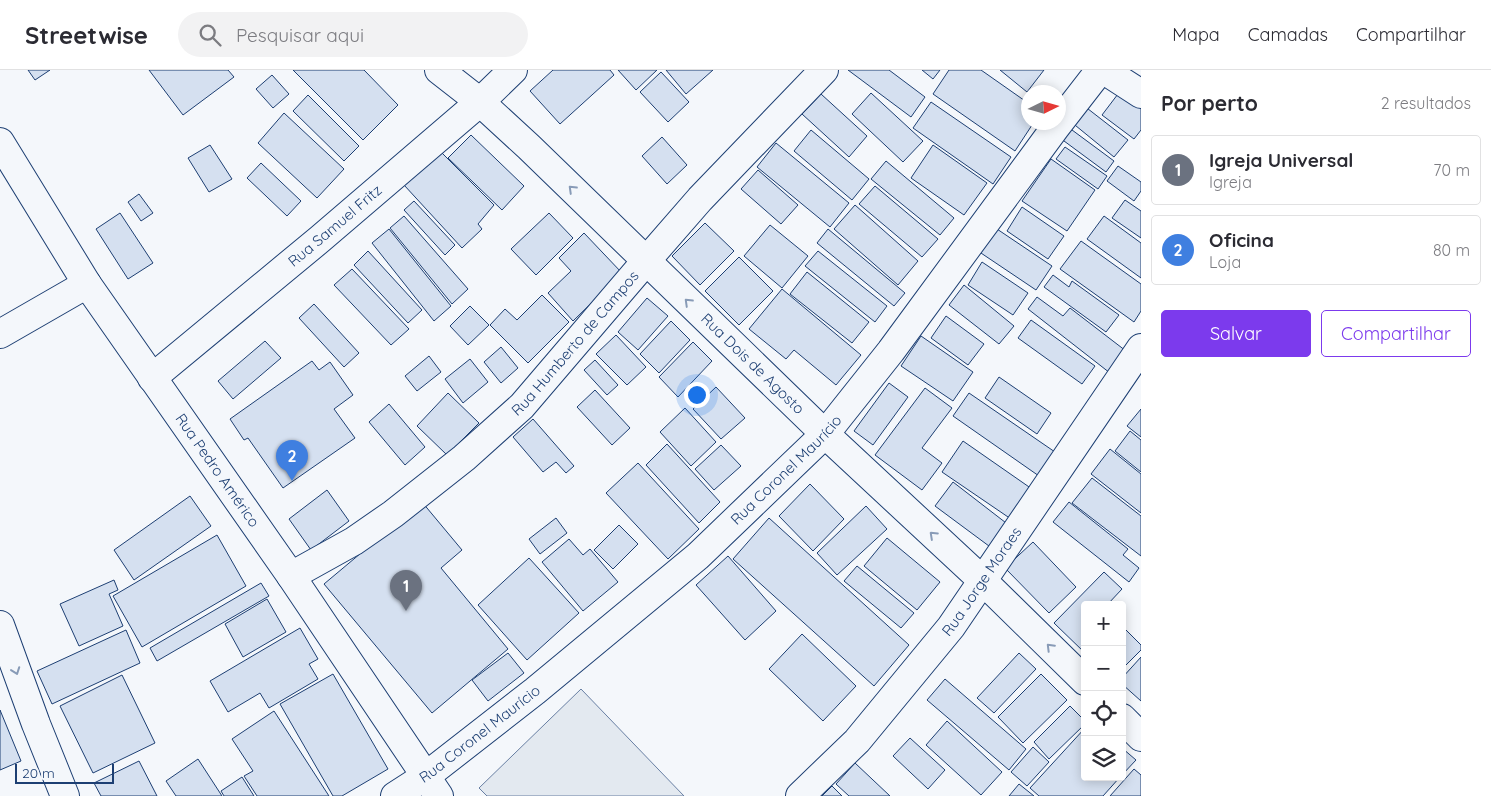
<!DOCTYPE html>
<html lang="pt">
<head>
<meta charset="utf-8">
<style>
	:root { --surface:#fff; --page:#f2f2f3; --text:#2b2b33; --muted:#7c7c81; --line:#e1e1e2; --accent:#7c3aed }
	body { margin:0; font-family:Quicksand,sans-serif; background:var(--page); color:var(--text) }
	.controls { position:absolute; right:15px; bottom:15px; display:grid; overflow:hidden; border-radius:5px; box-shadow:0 2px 12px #0003 }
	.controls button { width:45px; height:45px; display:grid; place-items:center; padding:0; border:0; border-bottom:1px solid var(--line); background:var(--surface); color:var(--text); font:25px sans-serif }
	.compass { position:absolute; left:1021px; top:15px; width:45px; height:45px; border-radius:50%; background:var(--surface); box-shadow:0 2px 12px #0003; rotate:85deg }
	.scale { position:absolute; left:15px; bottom:12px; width:99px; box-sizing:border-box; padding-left:5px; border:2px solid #1d3f73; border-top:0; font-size:14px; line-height:18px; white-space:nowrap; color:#1d3f73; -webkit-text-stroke:4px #f4f7fb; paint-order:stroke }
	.you { position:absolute; left:696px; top:324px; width:18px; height:18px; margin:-12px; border:4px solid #fff; border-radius:50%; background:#1a73e8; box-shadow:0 0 0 8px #1a73e833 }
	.badge { display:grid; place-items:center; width:32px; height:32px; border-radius:50%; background:var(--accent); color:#fff; font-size:16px; font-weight:700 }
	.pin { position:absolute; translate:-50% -41px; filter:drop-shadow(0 1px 2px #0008) }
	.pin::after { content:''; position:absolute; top:26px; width:18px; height:15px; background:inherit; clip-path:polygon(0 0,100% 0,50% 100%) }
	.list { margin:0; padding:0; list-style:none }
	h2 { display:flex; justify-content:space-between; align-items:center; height:65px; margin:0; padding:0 20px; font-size:21px }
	h2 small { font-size:16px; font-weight:400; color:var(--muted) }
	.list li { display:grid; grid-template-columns:32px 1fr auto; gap:15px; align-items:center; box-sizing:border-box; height:70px; margin:0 10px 10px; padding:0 10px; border:1px solid var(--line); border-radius:5px }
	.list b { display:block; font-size:19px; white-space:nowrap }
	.list p { margin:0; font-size:16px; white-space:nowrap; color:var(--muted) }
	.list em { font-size:16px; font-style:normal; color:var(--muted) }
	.actions { display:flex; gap:10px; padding:15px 20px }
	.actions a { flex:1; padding:11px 0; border:1px solid var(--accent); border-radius:5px; text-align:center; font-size:18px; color:var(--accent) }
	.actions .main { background:var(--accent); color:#fff }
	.icon { flex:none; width:28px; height:28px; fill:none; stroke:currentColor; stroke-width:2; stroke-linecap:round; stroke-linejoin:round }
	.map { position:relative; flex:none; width:1141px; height:726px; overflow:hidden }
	header { display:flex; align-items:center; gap:30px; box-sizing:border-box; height:70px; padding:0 25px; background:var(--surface); border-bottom:1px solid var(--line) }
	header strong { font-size:24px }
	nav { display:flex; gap:28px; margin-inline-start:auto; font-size:18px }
	.search { width:350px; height:45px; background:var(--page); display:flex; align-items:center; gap:12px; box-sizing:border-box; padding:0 18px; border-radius:28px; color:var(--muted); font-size:19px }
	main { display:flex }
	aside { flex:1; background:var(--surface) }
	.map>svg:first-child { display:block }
	.green { fill:#e3e9f0; stroke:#687fa3 }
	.building { fill:#d5e0f0; stroke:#1d3f73 }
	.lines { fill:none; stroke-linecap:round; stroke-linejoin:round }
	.minor-casing { stroke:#1d3f73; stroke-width:30 }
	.secondary-casing { stroke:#1d3f73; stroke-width:30 }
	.minor { stroke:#f4f7fb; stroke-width:28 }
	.secondary { stroke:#f4f7fb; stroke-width:28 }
	.oneway { stroke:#889bb7 }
	.labels { text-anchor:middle; stroke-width:4; stroke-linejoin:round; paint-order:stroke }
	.street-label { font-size:15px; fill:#1d3f73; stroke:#f4f7fb }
</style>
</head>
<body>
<header>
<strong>Streetwise</strong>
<div class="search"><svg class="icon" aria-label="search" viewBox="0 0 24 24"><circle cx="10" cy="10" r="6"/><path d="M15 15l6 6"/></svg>Pesquisar aqui</div>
<nav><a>Mapa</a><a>Camadas</a><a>Compartilhar</a></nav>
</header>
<main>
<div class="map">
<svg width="1141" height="726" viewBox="0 0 1141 726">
	<rect width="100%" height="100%" fill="#f4f7fb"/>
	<polygon class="green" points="581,619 684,726 487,726 479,718"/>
	<g class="building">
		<polygon points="28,0 50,0 35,10"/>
		<polygon points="149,0 228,0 234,7 183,45"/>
		<polygon points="293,0 364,0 398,35 363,70"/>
		<polygon points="553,0 610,0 614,5 560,54 530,21"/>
		<polygon points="618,0 657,0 636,20"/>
		<polygon points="666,0 713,0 686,24"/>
		<polygon points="848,0 889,0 925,27 911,47"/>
		<polygon points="922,0 940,0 933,9"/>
		<polygon points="949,0 981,0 1028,33 1028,52 1034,52 1015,81 933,24"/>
		<polygon points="1000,0 1044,0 1027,22"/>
		<polygon points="661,2 689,32 668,52 640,22"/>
		<polygon points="272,5 289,24 273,38 256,19"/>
		<polygon points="1121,20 1141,35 1141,60 1134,69 1102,45"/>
		<polygon points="871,23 923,71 903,92 852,44"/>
		<polygon points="821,24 867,66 849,87 802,44"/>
		<polygon points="308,25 359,76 344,91 293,41"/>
		<polygon points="931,32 1011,87 993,114 913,58"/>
		<polygon points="1083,35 1128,70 1114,87 1070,51"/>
		<polygon points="284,43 344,99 317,128 258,73"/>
		<polygon points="1068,57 1114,91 1106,102 1060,68"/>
		<polygon points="811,60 869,109 852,130 794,81"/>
		<polygon points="471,65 524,116 502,140 448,88"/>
		<polygon points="662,67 687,95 667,114 642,86"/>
		<polygon points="776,73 849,133 830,157 757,97"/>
		<polygon points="210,75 232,109 209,122 188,88"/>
		<polygon points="933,75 987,113 964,145 911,108"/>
		<polygon points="1065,77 1107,106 1098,119 1056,89"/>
		<polygon points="441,82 494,135 478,154 482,159 462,178 404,115"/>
		<polygon points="1051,89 1095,120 1067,161 1022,131"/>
		<polygon points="886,91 954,148 940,165 871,109"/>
		<polygon points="261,93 301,131 287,146 247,108"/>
		<polygon points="1118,96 1141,112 1141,121 1134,131 1107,111"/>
		<polygon points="758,100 798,135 781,154 741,119"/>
		<polygon points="875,116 938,169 922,187 859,134"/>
		<polygon points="139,124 153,143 141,151 128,132"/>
		<polygon points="1125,130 1141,141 1141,168 1112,148"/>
		<polygon points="414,131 455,175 445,185 404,140"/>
		<polygon points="855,135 918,191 898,215 834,159"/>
		<polygon points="1022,137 1064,166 1048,189 1007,161"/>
		<polygon points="120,143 153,193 128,209 96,159"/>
		<polygon points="549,143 573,168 536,205 511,179"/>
		<polygon points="404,146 468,219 452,234 390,158"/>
		<polygon points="1104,146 1141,173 1141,208 1087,169"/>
		<polygon points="705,153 734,181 700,215 672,186"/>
		<polygon points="770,155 808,186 782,218 744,186"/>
		<polygon points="991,155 1052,196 1036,220 975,179"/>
		<polygon points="389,159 451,236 434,251 372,173"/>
		<polygon points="828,159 905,223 894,236 817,173"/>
		<polygon points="584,163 622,203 573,251 548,223 571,201 559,188"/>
		<polygon points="1081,171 1141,214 1141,241 1134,252 1060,199"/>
		<polygon points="368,181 422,240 408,253 354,195"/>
		<polygon points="818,181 887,236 875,252 805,196"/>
		<polygon points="739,187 773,221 739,255 705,221"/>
		<polygon points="982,192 1028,223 1013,245 968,215"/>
		<polygon points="352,199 409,259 391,275 334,215"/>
		<polygon points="807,202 869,252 852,273 790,224"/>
		<polygon points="1053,205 1069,217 1072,211 1119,245 1106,262 1044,217"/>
		<polygon points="964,215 1014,256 999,274 949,235"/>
		<polygon points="782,219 861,285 836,315 794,280 786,289 749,259"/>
		<polygon points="542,225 569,252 528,293 490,255 505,239 517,250"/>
		<polygon points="1037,227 1063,246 1070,238 1126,281 1110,303 1028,239"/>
		<polygon points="647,228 668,246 638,280 618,262"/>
		<polygon points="314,234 359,283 344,297 299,248"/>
		<polygon points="470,236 489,255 468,275 450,256"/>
		<polygon points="946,246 984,274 968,295 931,268"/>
		<polygon points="1031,250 1095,296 1082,314 1018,268"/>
		<polygon points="671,251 690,270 659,303 640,284"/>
		<polygon points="616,265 646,297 627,315 596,284"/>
		<polygon points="921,266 973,302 953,331 901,296"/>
		<polygon points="265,271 281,288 233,329 218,311"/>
		<polygon points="693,272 712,291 678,327 659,307"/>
		<polygon points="501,277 518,298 501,313 484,292"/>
		<polygon points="429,286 441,302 417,321 405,306"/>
		<polygon points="470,289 488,312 463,333 445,309"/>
		<polygon points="595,290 618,315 607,325 584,300"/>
		<polygon points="312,291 319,300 330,292 353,325 334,339 355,368 283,418 248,368 244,370 230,349"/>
		<polygon points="999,307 1051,343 1037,364 985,328"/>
		<polygon points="889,313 908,327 873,375 854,361"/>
		<polygon points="716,317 745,348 721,369 693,339"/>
		<polygon points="925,318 952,338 922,378 942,393 922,420 875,385"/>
		<polygon points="595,320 630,358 612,375 577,337"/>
		<polygon points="448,323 479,353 447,385 417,356"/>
		<polygon points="969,323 1055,382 1039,406 953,346"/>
		<polygon points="389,334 425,377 405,395 369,352"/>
		<polygon points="685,338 716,372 691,396 660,362"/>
		<polygon points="1141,339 1141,367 1127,356"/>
		<polygon points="533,349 574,396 566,403 556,392 543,402 513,367"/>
		<polygon points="1130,361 1141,370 1141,402 1115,381"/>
		<polygon points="963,371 1032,419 1011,449 942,402"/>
		<polygon points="667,374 720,432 699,453 646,395"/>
		<polygon points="721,375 741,396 714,420 695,399"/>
		<polygon points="1110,379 1141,404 1141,443 1091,404"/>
		<polygon points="638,393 699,459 668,489 606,423"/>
		<polygon points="1092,408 1141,446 1141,486 1072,433"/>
		<polygon points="953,412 1010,456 993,479 935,436"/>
		<polygon points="810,414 844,449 813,481 779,446"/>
		<polygon points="327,420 349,451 311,480 289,449"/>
		<polygon points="190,426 211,456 134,510 114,480"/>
		<polygon points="422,432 462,480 441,498 508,579 432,643 324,514"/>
		<polygon points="1069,432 1128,479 1123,485 1139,498 1129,512 1053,452"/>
		<polygon points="866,436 887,459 837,505 817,483"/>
		<polygon points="556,448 567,463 540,484 529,469"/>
		<polygon points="769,448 909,575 874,616 733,489"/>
		<polygon points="619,455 638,474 613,499 594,480"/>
		<polygon points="217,465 246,516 142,577 113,526"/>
		<polygon points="887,468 940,512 917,540 864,496"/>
		<polygon points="569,469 583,485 590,479 618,512 583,541 542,492"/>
		<polygon points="1033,472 1076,517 1049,543 1005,498"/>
		<polygon points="728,486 776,541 745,570 696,515"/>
		<polygon points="529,488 579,543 527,590 478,535"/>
		<polygon points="857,496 914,543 901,558 844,511"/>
		<polygon points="1104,502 1122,519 1107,535 1085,535 1085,583 1054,553"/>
		<polygon points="114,510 118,520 109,524 123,556 79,576 60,534"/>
		<polygon points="261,513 269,526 157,591 150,578"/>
		<polygon points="267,529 286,562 243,587 225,554"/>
		<polygon points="1122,556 1141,575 1141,580 1122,599"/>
		<polygon points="300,558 318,589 309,594 318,609 269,638 260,623 228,642 210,611"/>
		<polygon points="126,560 140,593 52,634 37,601"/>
		<polygon points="802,564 856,616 823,651 769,599"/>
		<polygon points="508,583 524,603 488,631 472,610"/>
		<polygon points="1019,583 1036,599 994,643 977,628"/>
		<polygon points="1141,587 1141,631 1122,614 1122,608"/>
		<polygon points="333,604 388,699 342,726 333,726 280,634"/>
		<polygon points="1041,604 1067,630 1023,673 998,647"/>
		<polygon points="122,605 155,673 93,703 60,636"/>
		<polygon points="945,609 1026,679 1009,700 927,630"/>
		<polygon points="1070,636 1085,651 1085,654 1049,689 1034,672"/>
		<polygon points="0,640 21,691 0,700"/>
		<polygon points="274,641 329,726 257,726 244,706 253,701 232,669"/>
		<polygon points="947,651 1002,702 981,725 926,675"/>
		<polygon points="1085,658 1085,707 1120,707 1103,726 1039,726 1030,718"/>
		<polygon points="910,668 945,700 928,719 893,686"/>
		<polygon points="1033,677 1049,692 1027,716 1011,702"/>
		<polygon points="1122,678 1136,690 1122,705"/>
		<polygon points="198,689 222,726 176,726 166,711"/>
		<polygon points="139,691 157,726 101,726 94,713"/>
		<polygon points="855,693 890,726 849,726 836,714"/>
		<polygon points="1134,699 1141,705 1141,726 1110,726"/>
		<polygon points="242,707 254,726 224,726 221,721"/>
		<polygon points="1019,714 1034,726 1009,726"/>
		<polygon points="832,716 842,726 822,726"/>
	</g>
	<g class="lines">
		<g class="minor-casing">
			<g id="minor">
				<path id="s1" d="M439,0L480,32L529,77L825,364L983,511L1085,611"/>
				<polyline points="1104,0 1141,24"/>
				<path id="s2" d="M0,72L87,214L291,506L439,726"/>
				<polyline points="0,264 87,214"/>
				<path id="s3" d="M152,308L320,169L480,32L513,0"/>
				<path id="s4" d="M291,506L354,471L393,444L464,388L522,336L646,191L700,129L824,0"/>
				<polyline points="1122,648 1141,667"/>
				<path id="s5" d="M395,726L426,706L535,621L698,486L825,364L891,281L1055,58L1100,0"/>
				<path id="s6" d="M800,726L857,671L951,557L1141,278"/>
			</g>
		</g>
		<g class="secondary-casing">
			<polyline id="secondary" points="0,555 36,654 65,726"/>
		</g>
		<use href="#minor" class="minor"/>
		<use href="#secondary" class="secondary"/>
	</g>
	<defs><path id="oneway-chevron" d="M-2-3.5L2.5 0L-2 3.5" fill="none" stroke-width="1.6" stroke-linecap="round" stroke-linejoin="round" transform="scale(1.25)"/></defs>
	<g class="oneway">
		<use href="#oneway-chevron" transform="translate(572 119) rotate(-136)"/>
		<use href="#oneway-chevron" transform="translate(688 232) rotate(-136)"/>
		<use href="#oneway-chevron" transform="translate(933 465) rotate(-137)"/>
		<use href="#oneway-chevron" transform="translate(1050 577) rotate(-135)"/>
		<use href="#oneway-chevron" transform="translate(16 601) rotate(70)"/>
	</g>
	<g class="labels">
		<g class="street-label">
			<text dy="5" stroke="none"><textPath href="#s3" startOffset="238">Rua Samuel Fritz</textPath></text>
			<text dy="5" stroke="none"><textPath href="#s4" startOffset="370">Rua Humberto de Campos</textPath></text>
			<text dy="5" stroke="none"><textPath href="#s1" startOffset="430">Rua Dois de Agosto</textPath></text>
			<text dy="5" stroke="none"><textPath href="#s5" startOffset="510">Rua Coronel Maurício</textPath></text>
			<text dy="5" stroke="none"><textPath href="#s2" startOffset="394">Rua Pedro Américo</textPath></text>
			<text dy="5" stroke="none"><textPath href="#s6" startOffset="282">Rua Jorge Moraes</textPath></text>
			<text dy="5" stroke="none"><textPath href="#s5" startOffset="105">Rua Coronel Maurício</textPath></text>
		</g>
	</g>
</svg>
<div class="controls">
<button>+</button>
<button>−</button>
<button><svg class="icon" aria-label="locate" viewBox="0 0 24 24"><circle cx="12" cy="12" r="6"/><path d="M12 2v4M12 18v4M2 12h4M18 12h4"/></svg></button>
<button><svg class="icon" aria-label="layers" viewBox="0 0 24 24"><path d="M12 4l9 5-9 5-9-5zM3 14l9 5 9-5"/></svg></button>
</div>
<svg class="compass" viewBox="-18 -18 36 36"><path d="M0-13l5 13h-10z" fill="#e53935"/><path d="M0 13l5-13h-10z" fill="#7c7c81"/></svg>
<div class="scale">20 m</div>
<div class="you"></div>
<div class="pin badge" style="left:406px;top:541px;background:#6b7280">1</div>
<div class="pin badge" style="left:292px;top:411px;background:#3f7fe0">2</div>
</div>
<aside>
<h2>Por perto<small>2 resultados</small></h2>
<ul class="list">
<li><span class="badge" style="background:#6b7280">1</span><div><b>Igreja Universal</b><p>Igreja</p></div><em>70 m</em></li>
<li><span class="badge" style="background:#3f7fe0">2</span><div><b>Oficina</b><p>Loja</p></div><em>80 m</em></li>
</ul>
<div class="actions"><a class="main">Salvar</a><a>Compartilhar</a></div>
</aside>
</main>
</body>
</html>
